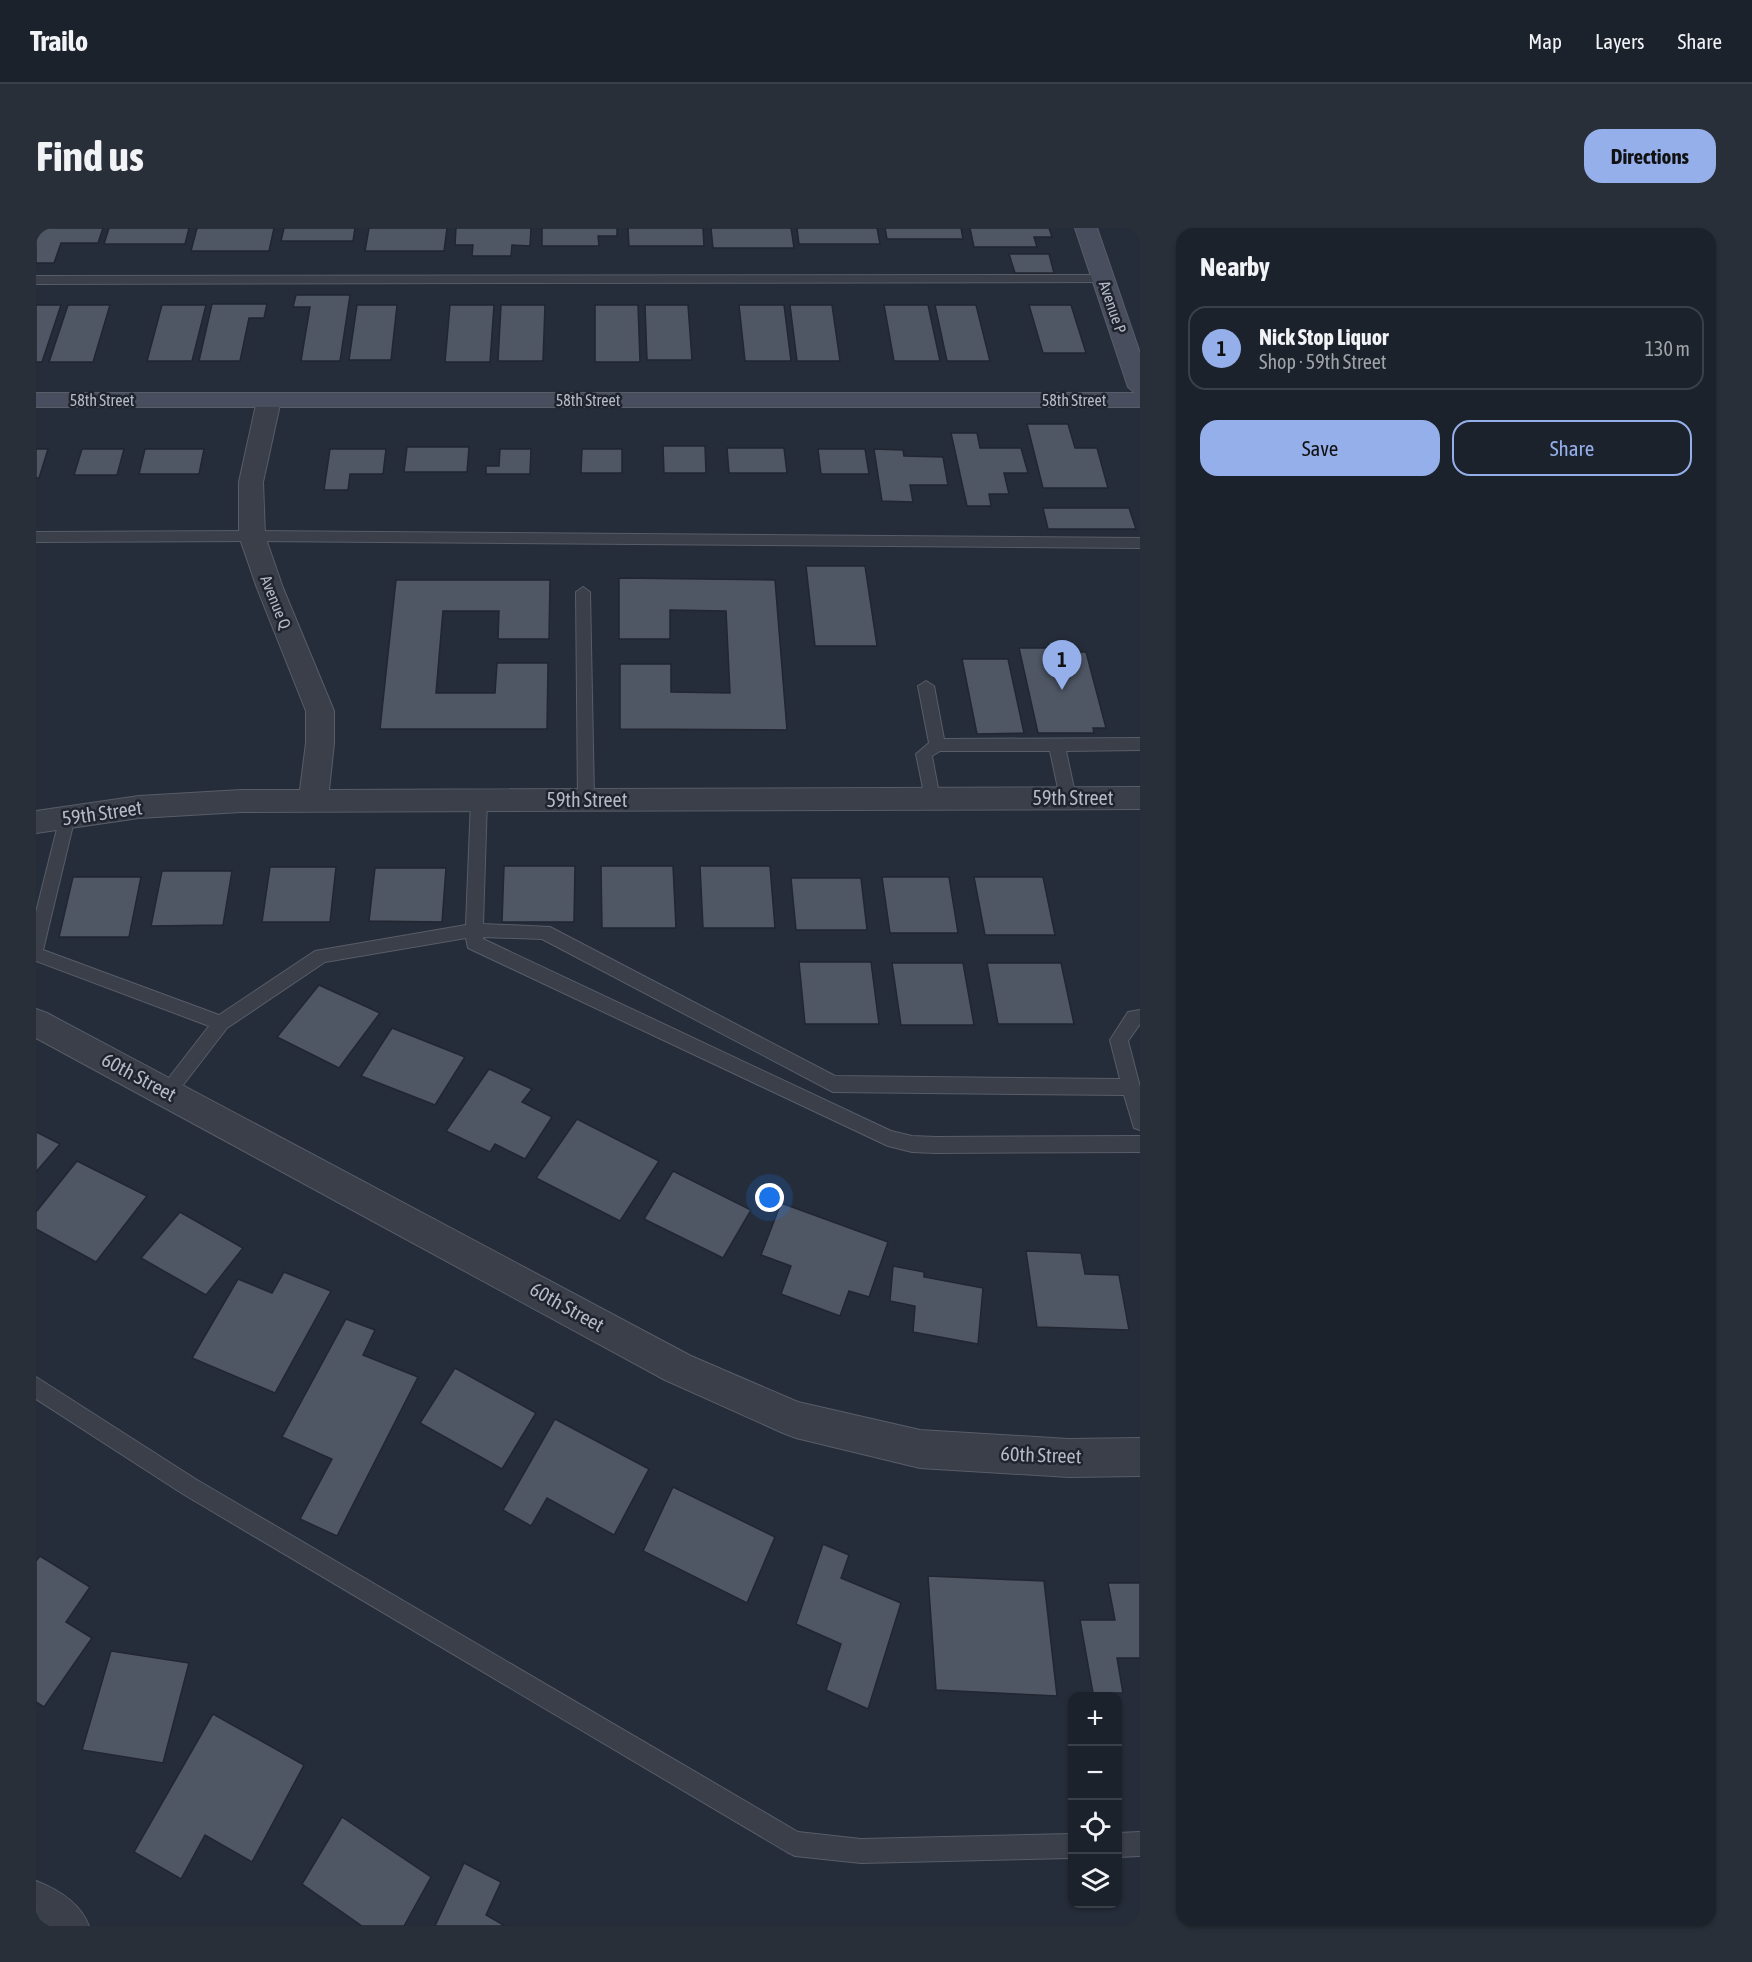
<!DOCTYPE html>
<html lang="en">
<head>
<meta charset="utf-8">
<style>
	:root { --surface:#1c222c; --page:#292f38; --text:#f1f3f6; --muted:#a0a4a9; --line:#3a3f48; --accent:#95afeb }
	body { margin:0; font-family:"Asap Condensed",sans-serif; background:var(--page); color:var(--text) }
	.controls { position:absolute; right:18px; bottom:18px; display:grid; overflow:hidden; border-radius:12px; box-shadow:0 2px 4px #0004 }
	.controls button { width:54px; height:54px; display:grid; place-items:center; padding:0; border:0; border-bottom:2px solid var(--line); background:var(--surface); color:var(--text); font:30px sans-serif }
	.you { position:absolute; left:734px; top:970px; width:21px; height:21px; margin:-15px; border:4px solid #fff; border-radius:50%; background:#1a73e8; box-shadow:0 0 0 9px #1a73e833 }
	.badge { display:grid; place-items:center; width:39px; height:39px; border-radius:50%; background:var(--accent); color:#111; font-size:20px; font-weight:700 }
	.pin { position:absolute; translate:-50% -50px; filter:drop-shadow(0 2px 3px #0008) }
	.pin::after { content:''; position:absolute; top:32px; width:21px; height:18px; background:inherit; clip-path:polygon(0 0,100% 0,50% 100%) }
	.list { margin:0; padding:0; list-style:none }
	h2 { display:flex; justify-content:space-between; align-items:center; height:78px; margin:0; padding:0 24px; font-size:26px }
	h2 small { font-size:20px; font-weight:400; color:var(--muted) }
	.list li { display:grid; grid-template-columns:39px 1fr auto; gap:18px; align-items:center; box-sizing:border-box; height:84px; margin:0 12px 12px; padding:0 12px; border:2px solid var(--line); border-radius:18px }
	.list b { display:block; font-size:22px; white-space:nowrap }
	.list p { margin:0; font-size:20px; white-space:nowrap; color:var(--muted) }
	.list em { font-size:20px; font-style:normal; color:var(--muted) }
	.actions { display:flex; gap:12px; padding:18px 24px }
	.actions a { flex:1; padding:14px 0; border:2px solid var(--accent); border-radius:18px; text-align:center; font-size:21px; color:var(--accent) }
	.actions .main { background:var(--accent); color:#111 }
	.icon { flex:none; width:33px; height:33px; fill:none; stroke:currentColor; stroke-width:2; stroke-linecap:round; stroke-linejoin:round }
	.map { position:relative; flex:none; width:1104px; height:1698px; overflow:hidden; border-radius:18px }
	header { display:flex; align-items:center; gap:36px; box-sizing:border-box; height:84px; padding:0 30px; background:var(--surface); border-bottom:2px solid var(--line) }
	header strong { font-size:28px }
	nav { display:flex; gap:33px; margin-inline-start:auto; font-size:21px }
	.intro { display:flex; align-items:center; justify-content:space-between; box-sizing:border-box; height:144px; padding:0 36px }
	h1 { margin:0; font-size:42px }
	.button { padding:15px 27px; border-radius:18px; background:var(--accent); color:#111; font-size:21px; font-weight:700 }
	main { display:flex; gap:36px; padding:0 36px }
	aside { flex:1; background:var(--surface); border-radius:18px; box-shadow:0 2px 4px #0004 }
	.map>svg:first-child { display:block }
	.building { fill:#4f5765; stroke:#212631; stroke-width:1.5 }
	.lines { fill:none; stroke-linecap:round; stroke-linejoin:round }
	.lane-casing { stroke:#585d68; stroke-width:2 }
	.street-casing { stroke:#585d68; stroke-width:2 }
	.secondary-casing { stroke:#585d68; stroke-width:2 }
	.lane { fill:#3a3f4a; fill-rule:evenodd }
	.street { fill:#3a3f4a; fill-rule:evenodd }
	.secondary { fill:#484e5d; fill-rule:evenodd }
	.labels { text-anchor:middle; stroke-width:5; stroke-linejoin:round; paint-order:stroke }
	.far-street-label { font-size:16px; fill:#b5bac6; stroke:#1f242f }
	.street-label { font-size:20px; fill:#b5bac6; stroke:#1f242f }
</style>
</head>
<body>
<header>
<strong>Trailo</strong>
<nav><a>Map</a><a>Layers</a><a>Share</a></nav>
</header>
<div class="intro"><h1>Find us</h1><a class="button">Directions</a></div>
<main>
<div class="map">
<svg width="1104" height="1698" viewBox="0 0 1104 1698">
	<rect width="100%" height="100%" fill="#262d3a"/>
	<g class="building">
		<polygon points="0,0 67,0 62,15 25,15 18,35 0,35"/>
		<polygon points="73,0 153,0 149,16 68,16"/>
		<polygon points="161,0 238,0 233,23 155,23"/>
		<polygon points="248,0 319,0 317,13 245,13"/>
		<polygon points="333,0 411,0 408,23 329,23"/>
		<polygon points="420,0 495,0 494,18 476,17 475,28 436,28 437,17 419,17"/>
		<polygon points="506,0 581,0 581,8 562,8 563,18 506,18"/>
		<polygon points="592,0 667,0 668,18 593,18"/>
		<polygon points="675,0 755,0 758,20 677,20"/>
		<polygon points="761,0 841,0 844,16 763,16"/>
		<polygon points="849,0 925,0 927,11 851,11"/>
		<polygon points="934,0 1013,0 1016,9 998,9 1001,19 938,19"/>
		<polygon points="973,26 1013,26 1018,45 979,45"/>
		<polygon points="260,67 314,67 304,133 265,133 274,79 257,79"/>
		<polygon points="176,76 231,76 228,90 213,90 204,133 163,133"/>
		<polygon points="0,77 25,77 6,134 0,134"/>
		<polygon points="32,77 74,77 57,134 13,134"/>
		<polygon points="126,77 170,77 156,133 111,133"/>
		<polygon points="321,77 361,77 355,132 313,132"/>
		<polygon points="414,77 458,77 454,134 409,134"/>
		<polygon points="465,77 509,77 507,133 462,133"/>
		<polygon points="559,77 602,77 604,134 559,134"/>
		<polygon points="609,77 652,77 656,132 611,132"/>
		<polygon points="703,77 748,77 755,133 709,133"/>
		<polygon points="754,77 796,77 804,133 761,133"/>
		<polygon points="848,77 892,77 904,133 858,133"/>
		<polygon points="899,77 940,77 954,133 911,133"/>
		<polygon points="993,77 1035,77 1050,125 1007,125"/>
		<polygon points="991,196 1032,196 1039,220 1061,220 1072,260 1007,260"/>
		<polygon points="915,205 941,205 944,220 985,220 992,245 968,245 973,266 953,266 955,278 931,278"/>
		<polygon points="627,218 669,218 670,245 628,245"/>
		<polygon points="371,219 433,219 431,244 368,244"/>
		<polygon points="691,220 748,220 751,245 693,245"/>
		<polygon points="0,221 12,221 3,250 0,250"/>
		<polygon points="46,221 88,221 81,247 38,247"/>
		<polygon points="109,221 168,221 163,246 103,246"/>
		<polygon points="294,221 350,221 347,246 314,246 312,262 288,262"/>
		<polygon points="464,221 495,221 494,246 450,246 450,238 463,238"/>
		<polygon points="546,221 586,221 586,245 545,245"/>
		<polygon points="782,221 829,221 833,246 785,246"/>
		<polygon points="838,221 867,222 868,228 907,229 912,257 874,257 877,274 846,273"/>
		<polygon points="1007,280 1093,280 1100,301 1012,301"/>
		<polygon points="770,338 829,338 841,418 779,418"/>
		<polygon points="583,350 739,352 751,502 584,501 584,436 635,436 635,464 694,465 690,383 634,382 634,411 583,411"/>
		<polygon points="360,352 514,352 513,411 462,411 463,383 407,383 400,465 459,465 461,435 512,435 511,501 344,501"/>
		<polygon points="983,420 1037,420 1038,424 1050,424 1070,500 1057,500 1058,505 1002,505"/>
		<polygon points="926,431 972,431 988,505 941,506"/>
		<polygon points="468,638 539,638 538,694 466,694"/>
		<polygon points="565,638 637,638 640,700 566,700"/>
		<polygon points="664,638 734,638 739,700 667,700"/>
		<polygon points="234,639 300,639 294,694 226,694"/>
		<polygon points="339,640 410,640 406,694 333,693"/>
		<polygon points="126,643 196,643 187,697 115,698"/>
		<polygon points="37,649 105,649 93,709 23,709"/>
		<polygon points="846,649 913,649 922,705 854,705"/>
		<polygon points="938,649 1007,649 1019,707 949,707"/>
		<polygon points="755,650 825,650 831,702 760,702"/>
		<polygon points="763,734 835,734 843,796 769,796"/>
		<polygon points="856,735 927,735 938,797 865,797"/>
		<polygon points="951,735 1025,735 1038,796 962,796"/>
		<polygon points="283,757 344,785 303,840 241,809"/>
		<polygon points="356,800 429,829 399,877 325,848"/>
		<polygon points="453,841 496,861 486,874 516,889 489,931 459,916 454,924 410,903"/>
		<polygon points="541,891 623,933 584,993 500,950"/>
		<polygon points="0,904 24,916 0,944"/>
		<polygon points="41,933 111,968 60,1034 0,1001 0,984"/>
		<polygon points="637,943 715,982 687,1030 608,991"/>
		<polygon points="745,975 852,1014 833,1069 813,1063 804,1088 745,1066 755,1038 725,1027"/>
		<polygon points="144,984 207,1020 170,1067 105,1030"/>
		<polygon points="990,1023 1045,1025 1049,1046 1083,1047 1093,1102 1001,1099"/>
		<polygon points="857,1038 888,1044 888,1049 947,1060 942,1116 877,1104 879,1078 854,1073"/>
		<polygon points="248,1044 295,1063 239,1165 156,1130 202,1051 236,1065"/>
		<polygon points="310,1091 339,1102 327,1127 382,1149 301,1308 264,1291 296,1231 246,1209"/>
		<polygon points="419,1140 500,1185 466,1241 384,1195"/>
		<polygon points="519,1191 613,1241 578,1307 511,1270 495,1298 467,1282"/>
		<polygon points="637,1259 739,1309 711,1375 607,1323"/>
		<polygon points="787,1316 813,1327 805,1350 865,1375 832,1481 790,1462 805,1416 760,1396"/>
		<polygon points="4,1328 54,1359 30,1394 56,1410 8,1479 0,1474 0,1333"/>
		<polygon points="892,1348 1008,1353 1021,1468 900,1462"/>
		<polygon points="1072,1355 1104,1355 1104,1430 1081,1430 1087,1465 1057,1465 1044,1392 1079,1392"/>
		<polygon points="75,1423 153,1435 127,1535 46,1522"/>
		<polygon points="177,1486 268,1537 216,1634 169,1607 145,1651 98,1624"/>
		<polygon points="306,1589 395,1649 368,1698 326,1698 266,1656"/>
		<polygon points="428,1635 465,1654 450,1687 469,1698 399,1698"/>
	</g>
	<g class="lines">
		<g class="lane-casing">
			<g id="lane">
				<polygon points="1067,47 1073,51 1071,54 0,56 0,48"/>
				<polygon points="216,303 1104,310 1104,320 216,313 0,314 0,304"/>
				<polygon points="547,359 554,364 558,572 556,576 544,576 542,572 540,364"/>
				<polygon points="890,453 898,458 908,511 1104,510 1104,522 1030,523 1040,570 1038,574 1026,574 1024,570 1014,523 904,523 896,528 904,571 902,575 890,575 880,526 893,515 882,458"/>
				<polygon points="443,566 449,568 451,572 447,696 514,699 799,848 1084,851 1074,812 1092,784 1104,782 1104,796 1092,813 1104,859 1104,902 1098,900 1088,867 797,864 506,711 447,709 447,711 855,903 876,908 900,909 1104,908 1104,924 900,925 876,924 852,918 432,720 430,710 289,734 191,800 137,870 131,873 125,870 122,865 125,860 173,798 0,733 0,684 25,585 37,585 39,589 7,722 183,787 279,723 430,697 435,572 437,568"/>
				<polygon points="0,1149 161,1252 762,1604 825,1611 1036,1606 1036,1630 825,1635 759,1628 751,1624 147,1266 0,1171"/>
				<polygon points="1104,1604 1104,1628 1082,1629 1082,1605"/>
			</g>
		</g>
		<g class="street-casing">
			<g id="street">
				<polygon points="233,165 241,167 245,172 227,254 229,308 247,360 298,483 298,515 293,562 1104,559 1104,581 205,584 103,590 0,605 0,583 103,568 205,562 264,562 270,515 270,483 221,360 203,308 203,254 221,172 225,167"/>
				<polygon points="0,781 11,785 655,1128 762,1174 884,1202 1033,1211 1104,1210 1104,1248 1033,1249 884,1240 760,1210 747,1205 629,1152 0,810"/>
				<path d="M0,1653C23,1662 44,1675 53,1698H0Z"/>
			</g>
		</g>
		<g class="secondary-casing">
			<polygon id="secondary" points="1039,0 1061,0 1104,125 1104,179 0,179 0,165 1099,165 1092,159"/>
		</g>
		<use href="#lane" class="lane"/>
		<use href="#street" class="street"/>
		<use href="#secondary" class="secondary"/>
	</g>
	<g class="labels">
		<g class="far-street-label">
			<text transform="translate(1077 79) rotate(71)" y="6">Avenue P</text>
			<text x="66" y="178">58th Street</text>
			<text x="552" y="178">58th Street</text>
			<text x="1038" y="178">58th Street</text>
			<text transform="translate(240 374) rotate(68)" y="6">Avenue Q</text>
		</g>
		<g class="street-label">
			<text x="1037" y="577">59th Street</text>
			<text x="551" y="579">59th Street</text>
			<text transform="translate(66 585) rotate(-8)" y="7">59th Street</text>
			<text transform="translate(103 849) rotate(28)" y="7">60th Street</text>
			<text transform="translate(531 1079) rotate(29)" y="7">60th Street</text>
			<text transform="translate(1005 1227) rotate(2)" y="7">60th Street</text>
		</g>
	</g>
</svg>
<div class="controls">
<button>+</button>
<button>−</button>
<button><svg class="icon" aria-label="locate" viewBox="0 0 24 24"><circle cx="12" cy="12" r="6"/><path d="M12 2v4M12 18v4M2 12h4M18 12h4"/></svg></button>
<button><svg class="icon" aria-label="layers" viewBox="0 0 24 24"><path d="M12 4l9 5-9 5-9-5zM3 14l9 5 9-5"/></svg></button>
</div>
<div class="you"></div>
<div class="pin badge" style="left:1026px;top:462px">1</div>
</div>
<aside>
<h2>Nearby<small></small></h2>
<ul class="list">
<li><span class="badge">1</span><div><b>Nick Stop Liquor</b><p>Shop · 59th Street</p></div><em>130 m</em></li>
</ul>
<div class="actions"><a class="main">Save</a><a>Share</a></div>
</aside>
</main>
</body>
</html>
